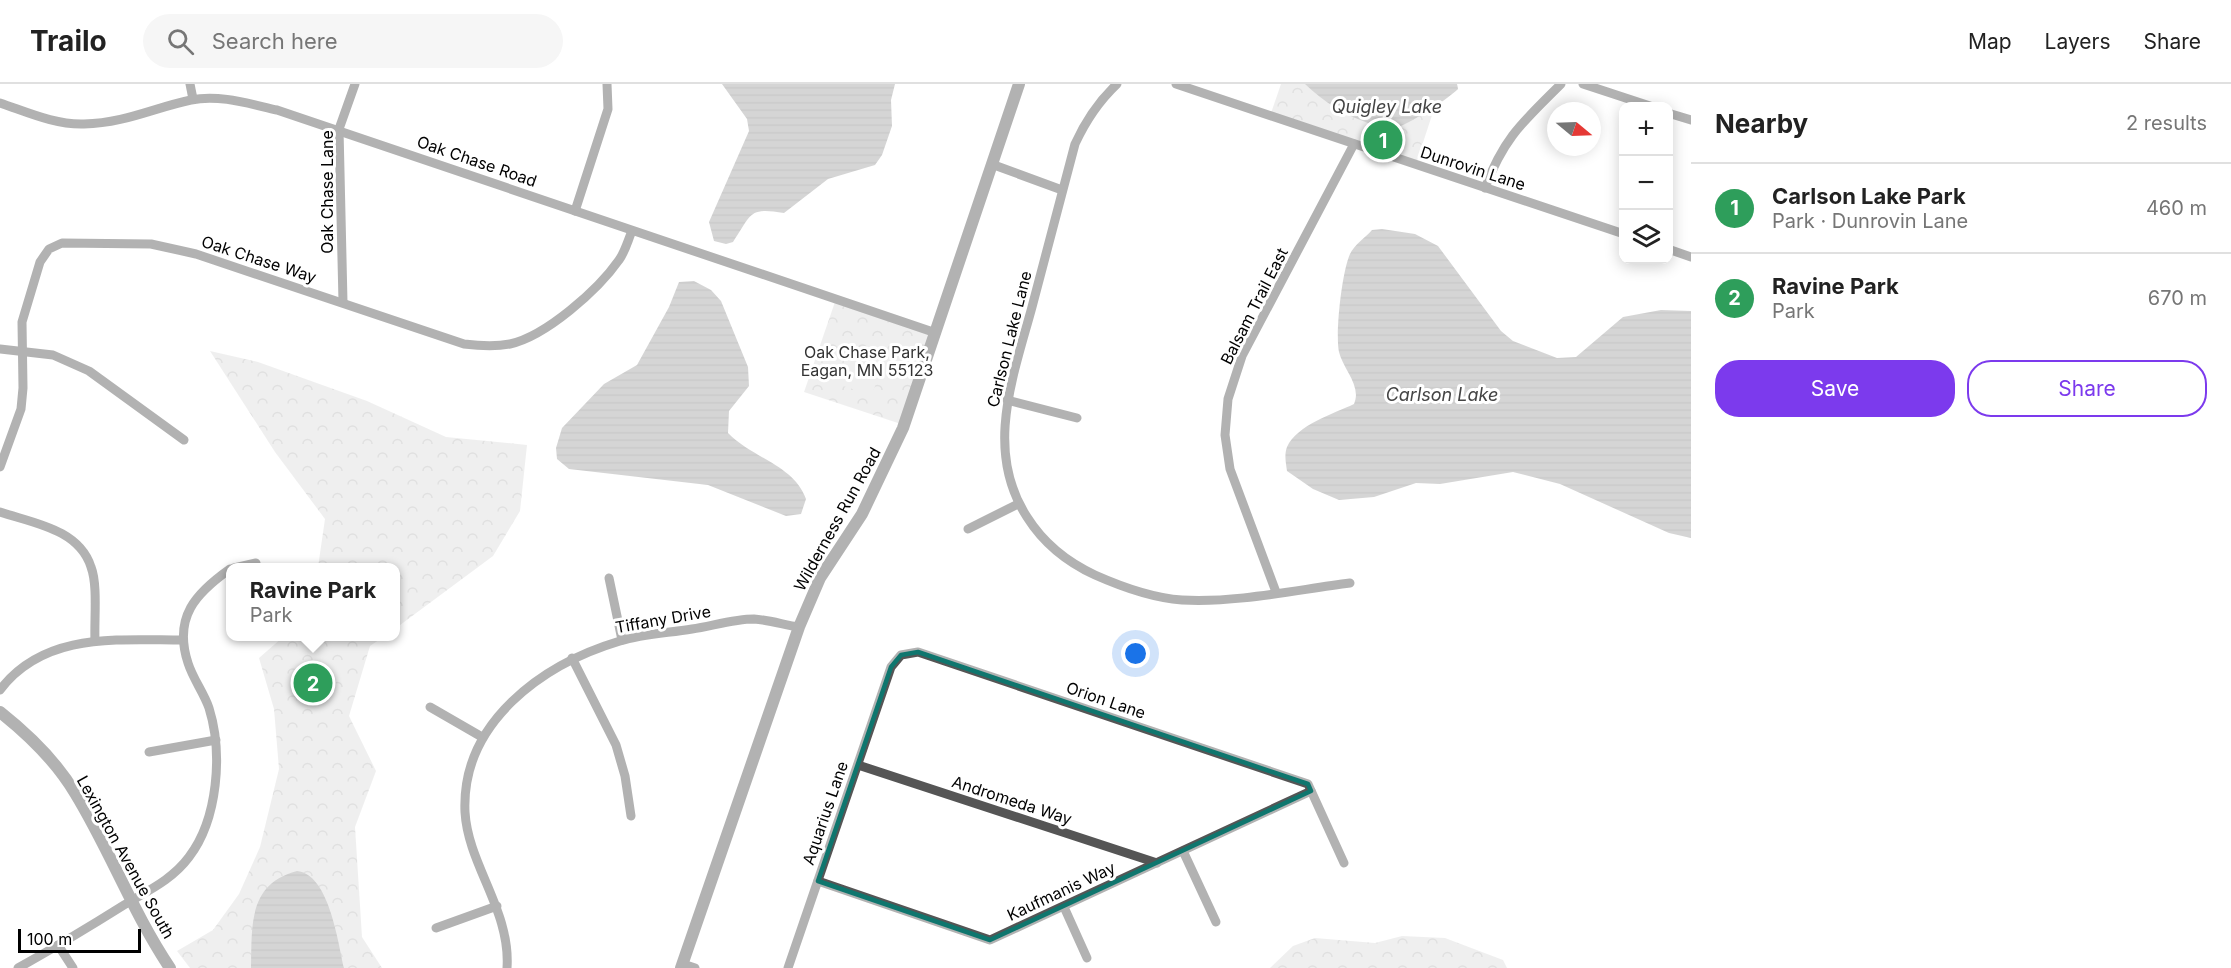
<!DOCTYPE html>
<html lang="en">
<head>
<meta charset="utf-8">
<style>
	:root { --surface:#fff; --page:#f6f6f6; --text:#222; --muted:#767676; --line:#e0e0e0; --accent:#7c3aed }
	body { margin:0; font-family:Inter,sans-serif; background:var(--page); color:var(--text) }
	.controls { position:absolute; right:18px; top:18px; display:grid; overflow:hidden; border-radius:12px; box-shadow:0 3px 15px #0003 }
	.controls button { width:54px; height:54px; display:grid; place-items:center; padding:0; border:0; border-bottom:2px solid var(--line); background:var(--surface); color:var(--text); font:30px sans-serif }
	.compass { position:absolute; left:1547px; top:18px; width:54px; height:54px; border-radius:50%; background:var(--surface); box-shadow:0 3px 15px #0003; rotate:109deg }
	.scale { position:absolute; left:18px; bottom:15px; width:123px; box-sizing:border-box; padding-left:6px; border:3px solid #000; border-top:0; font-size:16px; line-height:21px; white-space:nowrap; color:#000; -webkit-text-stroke:4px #fff; paint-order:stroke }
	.you { position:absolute; left:1136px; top:570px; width:21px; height:21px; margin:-15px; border:4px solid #fff; border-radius:50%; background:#1a73e8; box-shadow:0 0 0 9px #1a73e833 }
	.badge { display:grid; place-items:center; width:39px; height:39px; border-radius:50%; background:var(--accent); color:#fff; font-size:20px; font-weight:700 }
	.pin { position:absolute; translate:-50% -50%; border:3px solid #fff; box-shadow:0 2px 6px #0006 }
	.popup { position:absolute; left:226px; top:479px; width:174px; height:78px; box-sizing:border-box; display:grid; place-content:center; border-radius:12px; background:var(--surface); filter:drop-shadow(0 2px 4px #0005); font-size:20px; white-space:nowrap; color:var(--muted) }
	.popup b { font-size:22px; color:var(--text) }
	.popup::after { content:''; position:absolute; left:50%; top:100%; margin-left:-12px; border:12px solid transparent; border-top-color:var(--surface) }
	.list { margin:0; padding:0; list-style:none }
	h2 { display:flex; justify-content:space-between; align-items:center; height:78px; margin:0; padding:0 24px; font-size:26px }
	h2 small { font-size:20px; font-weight:400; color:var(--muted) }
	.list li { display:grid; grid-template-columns:39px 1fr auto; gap:18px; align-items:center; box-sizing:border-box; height:90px; padding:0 24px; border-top:2px solid var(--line) }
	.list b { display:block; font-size:22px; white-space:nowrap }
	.list p { margin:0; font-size:20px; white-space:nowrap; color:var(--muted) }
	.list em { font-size:20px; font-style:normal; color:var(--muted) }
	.actions { display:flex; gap:12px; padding:18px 24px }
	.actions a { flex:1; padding:14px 0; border:2px solid var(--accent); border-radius:24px; text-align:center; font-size:21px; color:var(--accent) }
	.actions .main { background:var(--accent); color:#fff }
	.icon { flex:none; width:33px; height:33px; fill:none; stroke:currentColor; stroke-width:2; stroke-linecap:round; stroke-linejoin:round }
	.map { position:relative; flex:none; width:1691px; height:884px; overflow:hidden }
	header { display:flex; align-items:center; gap:36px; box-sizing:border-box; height:84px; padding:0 30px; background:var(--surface); border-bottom:2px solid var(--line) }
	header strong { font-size:28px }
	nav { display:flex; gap:33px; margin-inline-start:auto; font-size:21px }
	.search { width:420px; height:54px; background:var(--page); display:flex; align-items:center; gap:15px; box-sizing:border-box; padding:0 21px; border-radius:33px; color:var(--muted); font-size:22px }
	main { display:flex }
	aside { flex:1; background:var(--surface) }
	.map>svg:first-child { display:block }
	.forest { fill:url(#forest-crowns) }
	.garden { fill:#dcdcdc }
	.water { fill:url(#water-rules) }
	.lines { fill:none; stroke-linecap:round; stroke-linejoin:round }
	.minor { stroke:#555; stroke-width:9 }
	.tertiary { stroke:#555; stroke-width:12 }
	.marked { fill:none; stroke:#0f766e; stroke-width:4.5; stroke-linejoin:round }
	.labels { text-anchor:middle; stroke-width:6; stroke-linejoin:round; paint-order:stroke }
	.street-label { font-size:16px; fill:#000; stroke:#fff }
	.park-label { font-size:16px; fill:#333; stroke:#fff }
	.water-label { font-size:18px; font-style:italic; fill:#444; stroke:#fff }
</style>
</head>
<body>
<header>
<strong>Trailo</strong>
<div class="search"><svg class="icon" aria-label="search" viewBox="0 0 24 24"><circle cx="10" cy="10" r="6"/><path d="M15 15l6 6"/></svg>Search here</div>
<nav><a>Map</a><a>Layers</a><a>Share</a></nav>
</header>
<main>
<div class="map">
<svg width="1691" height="884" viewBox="0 0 1691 884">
	<defs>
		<pattern id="forest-crowns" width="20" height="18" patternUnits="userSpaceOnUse" patternTransform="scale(1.5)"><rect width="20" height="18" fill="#dcdcdc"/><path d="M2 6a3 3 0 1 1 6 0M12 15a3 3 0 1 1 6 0" fill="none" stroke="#bbb"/></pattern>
		<pattern id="water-rules" width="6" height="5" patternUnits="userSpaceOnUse" patternTransform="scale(1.5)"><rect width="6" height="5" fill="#a3a3a3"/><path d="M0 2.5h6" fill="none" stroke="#8b8b8b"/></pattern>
	</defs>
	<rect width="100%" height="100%" fill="#fff"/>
	<g class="forest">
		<polygon points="1281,0 1457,0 1458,5 1435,22 1416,80 1270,32"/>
		<polygon points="836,215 936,249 904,341 804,308"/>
		<polygon points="210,267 258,278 367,317 446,353 527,361 520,427 493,472 396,544 395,484 318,483 325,435 275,368"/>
		<polygon points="283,553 383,553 370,562 349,632 376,687 355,743 362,853 382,884 190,884 177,867 213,846 239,810 260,763 279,685 274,625 259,574"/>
		<polygon points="1402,852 1445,854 1503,876 1507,884 1270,884 1293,862 1315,854 1375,859"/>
	</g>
	<g class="garden">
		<polygon points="853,272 882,282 877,295 848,286"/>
		<polygon points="847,290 876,299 872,311 843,302"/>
	</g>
	<g class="water">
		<path d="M722,0H895L891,16L892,42L882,71L875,81L828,95L784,129C748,123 752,130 733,158L726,160L714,157L709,138L749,47L747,35Z"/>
		<path d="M1305,0H1457L1458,5C1447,16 1400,47 1386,46C1380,46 1374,42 1368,39C1343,30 1325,19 1305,0Z"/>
		<path d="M1382,145L1415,150L1438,162L1501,247L1513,257L1557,274L1576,273L1623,233L1661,226L1691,227V454L1669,449L1560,400L1513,388L1440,400L1416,399L1374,413L1339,416L1313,405L1287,387C1286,379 1284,371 1287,363C1297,341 1333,330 1354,320C1362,302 1343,285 1339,268C1335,250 1342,187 1350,170C1354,161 1366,153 1372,146Z"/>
		<path d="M694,197L711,206L721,217L748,283L749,302L729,327L728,349C752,374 794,381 806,415L801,430L786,432L708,401L569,385L557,375L556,364L562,344L604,300L637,281L669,223L679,198Z"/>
		<path d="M297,787C329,790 338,858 344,884H251C252,841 248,800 297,787Z"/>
	</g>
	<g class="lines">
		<g class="minor">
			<polyline points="190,0 193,15"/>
			<path d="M1117,0C1098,18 1086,36 1075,60C1060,115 1046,169 1032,223C1013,293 984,367 1027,433C1044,460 1067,478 1095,491C1122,503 1153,514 1182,516C1237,519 1295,506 1350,499"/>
			<polyline points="1176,0 1624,150"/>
			<polyline points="1583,0 1650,22"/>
			<path d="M0,19C27,28 55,41 84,40C125,39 153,24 191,16C219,10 250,20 277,26L936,249"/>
			<polyline points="1668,29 1691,36"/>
			<polyline points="994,81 1062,106"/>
			<path d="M1485,104C1504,53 1524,37 1561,0"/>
			<polyline points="575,127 608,25 607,0"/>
			<polyline points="1668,165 1691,173"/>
			<polyline points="343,218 339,45 355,0"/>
			<polyline points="0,265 53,271 89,287 184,356"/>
			<polyline points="1007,316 1077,334"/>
			<path d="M0,383L21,325L23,304L22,238L40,178L49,165L62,159L151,160L196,170L464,260C480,262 495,263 510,260C546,252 598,206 619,176C625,168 628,156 632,147"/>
			<path d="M0,428C33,439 79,445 91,483C98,501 94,536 95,557"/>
			<polyline points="968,445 1018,420"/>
			<polyline points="234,484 256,479"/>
			<polyline points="609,494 622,556"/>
			<polyline points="1276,508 1230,385 1225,351 1228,315 1242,272 1354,60"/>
			<polyline points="572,574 616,661 625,692 631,732"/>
			<path d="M0,606C44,548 117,556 182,556"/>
			<polyline points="430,623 482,653"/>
			<polyline points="149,668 216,656"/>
			<polyline points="858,681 1157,779"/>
			<polyline points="1183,767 1216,838"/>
			<polyline points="818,797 990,856 1311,707"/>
			<polyline points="1064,823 1087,874"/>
			<polyline points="436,844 497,822"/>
			<polyline points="58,861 73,884"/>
			<polyline points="683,880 695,884"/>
			<path d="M18,884C54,864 89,843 124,821C147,807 172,796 189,773C218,735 223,669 209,624C204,609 193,595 188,579C173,533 196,509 230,485"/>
			<path d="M507,884C511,827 468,781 465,728C461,638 543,580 620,557C643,550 668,549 692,545C712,542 734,535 754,535C769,536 785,541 799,543"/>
			<polyline points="788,884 891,583 901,571 918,568 1308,700 1344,779"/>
		</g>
		<g class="tertiary">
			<path d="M0,628C29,651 56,677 75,709C110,766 133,829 170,884"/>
			<polyline points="681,884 799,543 820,494 862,430 903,344 1019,0"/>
		</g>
	</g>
	<path d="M0 0H1691V884H0ZM918,568L1308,700L1311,707L990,856L818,797L891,583L901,571Z" fill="#fff" fill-opacity=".55" fill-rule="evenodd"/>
	<path class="marked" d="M918,568L1308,700L1311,707L990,856L818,797L891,583L901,571Z"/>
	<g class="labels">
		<g class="street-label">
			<text transform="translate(477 77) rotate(19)" y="6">Oak Chase Road</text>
			<text transform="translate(1473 84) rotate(18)" y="6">Dunrovin Lane</text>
			<text transform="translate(327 108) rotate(-90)" y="6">Oak Chase Lane</text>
			<text transform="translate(259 175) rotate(18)" y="6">Oak Chase Way</text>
			<text transform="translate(1254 222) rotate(-63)" y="6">Balsam Trail East</text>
			<text transform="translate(1009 255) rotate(-76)" y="6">Carlson Lake Lane</text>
			<text transform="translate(837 435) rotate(-61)" y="6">Wilderness Run Road</text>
			<text transform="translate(663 535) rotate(-10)" y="6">Tiffany Drive</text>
			<text transform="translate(1106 616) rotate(19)" y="6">Orion Lane</text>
			<text transform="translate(1012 716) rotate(18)" y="6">Andromeda Way</text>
			<text transform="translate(825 729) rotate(-71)" y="6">Aquarius Lane</text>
			<text transform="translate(126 773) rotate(61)" y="6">Lexington Avenue South</text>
			<text transform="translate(1061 807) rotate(-25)" y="6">Kaufmanis Way</text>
		</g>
		<g class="park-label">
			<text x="867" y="274">Oak Chase Park,<tspan x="867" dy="18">Eagan, MN 55123</tspan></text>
		</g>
		<g class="water-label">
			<text x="1387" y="29">Quigley Lake</text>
			<text x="1442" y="317">Carlson Lake</text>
		</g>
	</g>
</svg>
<div class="controls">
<button>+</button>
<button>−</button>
<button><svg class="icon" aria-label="layers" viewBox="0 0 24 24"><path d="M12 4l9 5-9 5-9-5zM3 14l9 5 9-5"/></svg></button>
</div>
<svg class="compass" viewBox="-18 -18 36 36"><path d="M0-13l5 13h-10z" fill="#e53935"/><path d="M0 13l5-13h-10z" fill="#767676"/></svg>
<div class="scale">100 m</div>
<div class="you"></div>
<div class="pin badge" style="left:1383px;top:56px;background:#2e9e5b">1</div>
<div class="pin badge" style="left:313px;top:599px;background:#2e9e5b">2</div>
<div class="popup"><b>Ravine Park</b>Park</div>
</div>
<aside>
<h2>Nearby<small>2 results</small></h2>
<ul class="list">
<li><span class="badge" style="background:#2e9e5b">1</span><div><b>Carlson Lake Park</b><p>Park · Dunrovin Lane</p></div><em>460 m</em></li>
<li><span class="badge" style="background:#2e9e5b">2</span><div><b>Ravine Park</b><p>Park</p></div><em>670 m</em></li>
</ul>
<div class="actions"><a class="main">Save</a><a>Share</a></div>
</aside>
</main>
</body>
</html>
